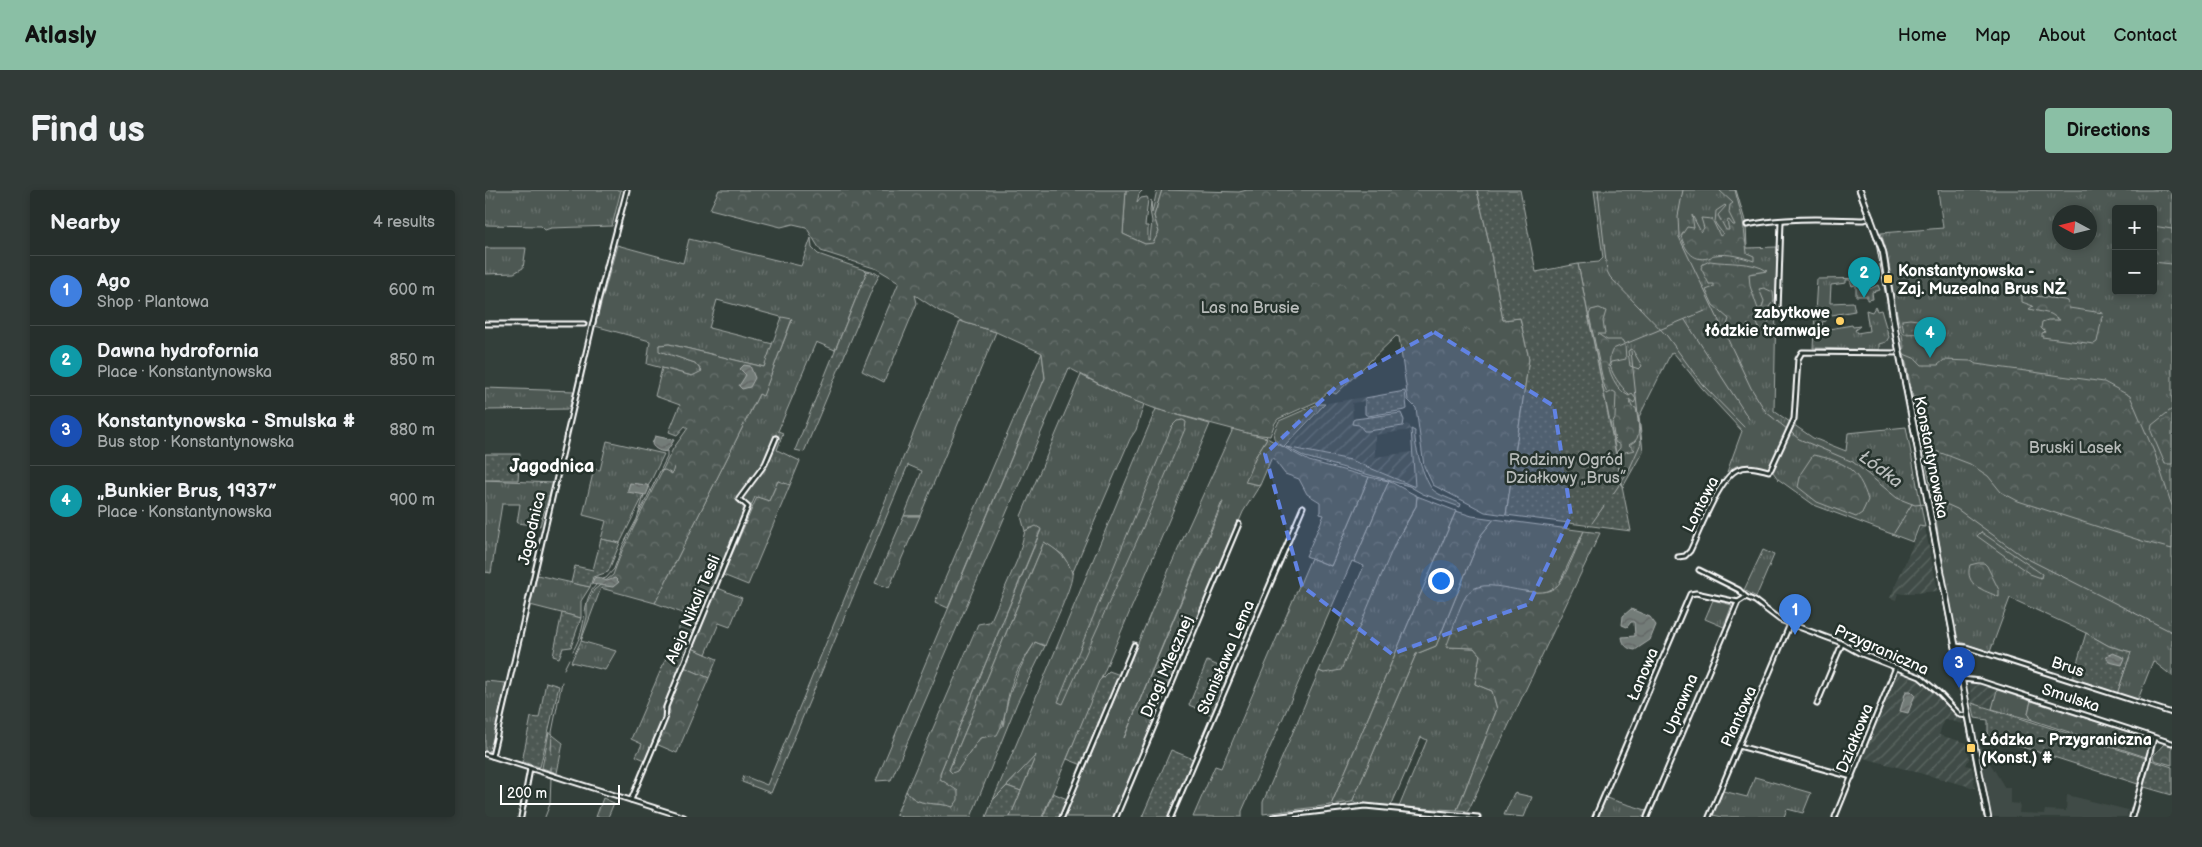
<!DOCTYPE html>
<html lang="en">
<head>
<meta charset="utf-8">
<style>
	:root { --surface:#262f2c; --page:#323b38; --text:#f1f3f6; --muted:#a4a9a9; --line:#424a48; --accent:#8abfa5 }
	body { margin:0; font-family:"Balsamiq Sans",sans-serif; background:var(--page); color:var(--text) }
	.controls { position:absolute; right:15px; top:15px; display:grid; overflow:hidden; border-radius:5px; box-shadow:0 2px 8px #0003 }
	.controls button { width:45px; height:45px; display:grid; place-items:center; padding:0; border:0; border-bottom:1px solid var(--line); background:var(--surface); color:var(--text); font:25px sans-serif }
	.compass { position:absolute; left:1567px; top:15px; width:45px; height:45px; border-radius:50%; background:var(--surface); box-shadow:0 2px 8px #0003; rotate:277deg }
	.scale { position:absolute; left:15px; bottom:12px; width:120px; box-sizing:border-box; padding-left:5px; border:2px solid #fff; border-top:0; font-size:14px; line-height:18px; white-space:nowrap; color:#fff; -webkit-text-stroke:4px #26332d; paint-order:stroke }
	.you { position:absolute; left:955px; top:390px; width:18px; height:18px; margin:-12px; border:4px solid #fff; border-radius:50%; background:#1a73e8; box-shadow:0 0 0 8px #1a73e833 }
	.badge { display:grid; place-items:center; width:32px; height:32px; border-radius:50%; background:var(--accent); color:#fff; font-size:16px; font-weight:700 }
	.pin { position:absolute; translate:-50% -41px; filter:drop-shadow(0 1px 2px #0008) }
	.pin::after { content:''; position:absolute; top:26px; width:18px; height:15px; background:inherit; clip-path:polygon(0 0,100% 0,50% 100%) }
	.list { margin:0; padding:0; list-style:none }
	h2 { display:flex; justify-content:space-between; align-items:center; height:65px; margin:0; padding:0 20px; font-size:21px }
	h2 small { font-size:16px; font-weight:400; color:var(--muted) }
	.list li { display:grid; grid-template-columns:32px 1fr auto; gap:15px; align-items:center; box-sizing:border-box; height:70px; padding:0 20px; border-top:1px solid var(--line) }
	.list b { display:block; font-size:19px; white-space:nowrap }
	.list p { margin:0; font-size:16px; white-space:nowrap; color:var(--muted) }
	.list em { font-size:16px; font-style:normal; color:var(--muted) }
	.map { position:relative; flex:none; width:1687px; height:627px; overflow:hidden; border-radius:5px }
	header { display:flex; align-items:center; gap:30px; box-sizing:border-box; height:70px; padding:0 25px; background:var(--accent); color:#111 }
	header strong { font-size:24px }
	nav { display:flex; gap:28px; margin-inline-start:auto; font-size:18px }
	.intro { display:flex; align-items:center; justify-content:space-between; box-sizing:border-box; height:120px; padding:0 30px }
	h1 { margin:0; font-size:35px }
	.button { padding:12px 22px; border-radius:5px; background:var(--accent); color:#111; font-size:18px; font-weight:700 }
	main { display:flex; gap:30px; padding:0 30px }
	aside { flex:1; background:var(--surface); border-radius:5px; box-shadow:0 2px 8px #0003 }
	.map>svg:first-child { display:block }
	.built { fill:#404c47 }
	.industrial { fill:url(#industrial-furrows) }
	.grass { fill:url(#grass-tufts); stroke:#a6aca9; fill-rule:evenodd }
	.forest { fill:url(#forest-crowns); stroke:#a6aca9 }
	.park { fill:url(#park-dots); stroke:#a6aca9 }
	.water { fill:url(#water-waves); stroke:#abb0ae }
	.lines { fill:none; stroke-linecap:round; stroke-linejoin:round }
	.stream { stroke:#abb0ae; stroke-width:1 }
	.minor-casing { stroke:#fff; stroke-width:7 }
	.secondary-casing { stroke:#fff; stroke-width:8 }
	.minor { stroke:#26332d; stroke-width:3 }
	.secondary { stroke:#26332d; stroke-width:4.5 }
	.tram { stroke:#fff; stroke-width:1 }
	.marked { fill:#6183e4; fill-opacity:0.2; stroke:#6183e4; stroke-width:4; stroke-dasharray:10 6; stroke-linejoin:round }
	.poi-dot { fill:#ffd166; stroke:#26332d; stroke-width:2 }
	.labels { text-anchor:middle; stroke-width:5; stroke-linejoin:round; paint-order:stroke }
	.poi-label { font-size:16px; font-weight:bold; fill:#fff; stroke:#26332d; text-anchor:start }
	.park-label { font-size:16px; fill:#b8bcba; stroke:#26332d }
	.street-label { font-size:16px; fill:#fff; stroke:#26332d }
	.neighbourhood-label { font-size:18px; font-weight:bold; fill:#fff; stroke:#26332d }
	.water-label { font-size:18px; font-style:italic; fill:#b9bdbc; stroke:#26332d }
</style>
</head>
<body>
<header>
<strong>Atlasly</strong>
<nav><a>Home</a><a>Map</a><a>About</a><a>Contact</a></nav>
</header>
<div class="intro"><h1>Find us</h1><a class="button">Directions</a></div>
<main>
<aside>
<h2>Nearby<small>4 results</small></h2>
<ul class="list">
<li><span class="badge" style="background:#3f7fe0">1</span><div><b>Ago</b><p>Shop · Plantowa</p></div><em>600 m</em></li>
<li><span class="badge" style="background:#0f9aa8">2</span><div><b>Dawna hydrofornia</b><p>Place · Konstantynowska</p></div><em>850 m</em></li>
<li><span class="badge" style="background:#1a4fb4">3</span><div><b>Konstantynowska - Smulska #</b><p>Bus stop · Konstantynowska</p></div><em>880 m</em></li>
<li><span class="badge" style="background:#0f9aa8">4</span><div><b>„Bunkier Brus, 1937”</b><p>Place · Konstantynowska</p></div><em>900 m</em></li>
</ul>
</aside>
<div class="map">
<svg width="1687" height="627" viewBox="0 0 1687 627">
	<defs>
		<pattern id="industrial-furrows" width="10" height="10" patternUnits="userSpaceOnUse" patternTransform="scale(1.25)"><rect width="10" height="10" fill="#404c47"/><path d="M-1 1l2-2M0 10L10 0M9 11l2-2" fill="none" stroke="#5d6763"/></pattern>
		<pattern id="grass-tufts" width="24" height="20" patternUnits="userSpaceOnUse" patternTransform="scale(1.25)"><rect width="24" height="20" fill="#4d5853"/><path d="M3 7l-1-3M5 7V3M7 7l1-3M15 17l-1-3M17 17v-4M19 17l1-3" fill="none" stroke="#68716d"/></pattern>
		<pattern id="forest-crowns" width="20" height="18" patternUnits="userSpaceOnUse" patternTransform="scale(1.25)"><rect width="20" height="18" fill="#4d5853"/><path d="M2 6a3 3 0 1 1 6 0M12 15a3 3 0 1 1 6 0" fill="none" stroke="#68716d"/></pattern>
		<pattern id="park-dots" width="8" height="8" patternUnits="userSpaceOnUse" patternTransform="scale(1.25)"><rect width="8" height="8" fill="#4d5853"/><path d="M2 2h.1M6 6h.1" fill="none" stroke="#68716d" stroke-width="1.8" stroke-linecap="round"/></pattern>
		<pattern id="water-waves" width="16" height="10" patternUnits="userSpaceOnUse" patternTransform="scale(1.25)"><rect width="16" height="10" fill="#737b78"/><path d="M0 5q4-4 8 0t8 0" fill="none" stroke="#606462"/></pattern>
	</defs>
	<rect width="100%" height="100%" fill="#333f3a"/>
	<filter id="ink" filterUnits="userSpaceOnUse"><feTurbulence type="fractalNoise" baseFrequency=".02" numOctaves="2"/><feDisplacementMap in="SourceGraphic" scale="10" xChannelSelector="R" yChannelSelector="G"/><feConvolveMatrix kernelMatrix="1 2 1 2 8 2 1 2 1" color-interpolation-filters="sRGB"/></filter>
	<g filter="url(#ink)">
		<g class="built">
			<polygon points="1402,110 1412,163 1412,167 1407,161 1394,158 1394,154 1402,151 1405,146 1399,111"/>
			<polygon points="1493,553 1520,598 1525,598 1525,613 1535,614 1534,623 1559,624 1560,620 1581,621 1582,605 1643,620 1642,627 1507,627"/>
		</g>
		<g class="industrial">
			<polygon points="880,207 880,211 867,213 868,234 874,236 879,241 918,237 921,234 925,236 925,240 890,245 890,267 927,262 930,297 866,270 801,257 843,213"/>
			<polygon points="1436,336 1440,338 1453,401 1418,404 1413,403 1411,410 1405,408"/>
			<polygon points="1414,481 1442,494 1462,512 1460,516 1463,520 1477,529 1478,534 1459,529 1454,545 1482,553 1484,569 1481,575 1487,577 1490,598 1379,568 1379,564"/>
			<polygon points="1486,492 1512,500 1507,519 1487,513 1484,494"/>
		</g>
		<g class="grass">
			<polygon points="0,0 136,0 127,36 66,38 60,40 56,36 0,35"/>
			<polygon points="641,0 658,0 654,4 652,13 656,8 662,7 663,9 660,36 663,36 663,50 665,49 667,31 665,21 666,10 667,23 672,0 677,0 669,26 674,42 668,54 660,54 638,44"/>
			<polygon points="1109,0 1251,0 1261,34 1262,58 1292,57 1289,221 1328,248 1361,261 1363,243 1421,237 1440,337 1434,336 1428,352 1329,315 1293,289 1288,282 1260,275 1251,276 1242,282 1257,241 1217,198 1188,162 1186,163 1154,227 1158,261 1138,297 1093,74 1114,72 1118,68"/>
			<path d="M1453,0H1687V486L1668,471L1652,512L1632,504L1646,462L1624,456L1601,443L1525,408L1505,462L1472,451L1457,370L1448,309L1418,159C1419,148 1415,138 1413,128C1406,99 1406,72 1396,43L1458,38ZM1631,19H1668V101H1631ZM1574,22H1604V52H1574Z"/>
			<polygon points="326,48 327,58 333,64 382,81 350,160 331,152 293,241 298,243 292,260 315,271 305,295 293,291 284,311 270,307 177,519 178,528 160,570 151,566 157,554 146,549 200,424 170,413 274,204 278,205 307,130 232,110 224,138 288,154 279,177 184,154 174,155 175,161 210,173 217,182 207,186 162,174 165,151 110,136 132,55 198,73 204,49 316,76"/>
			<polygon points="0,58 41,58 38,78 29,83 0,84"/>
			<polygon points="1393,88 1387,91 1384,89 1383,91 1385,99 1393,95 1395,100 1387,102 1388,109 1382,110 1382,106 1371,106 1371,91 1370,95 1367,96 1365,90 1361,90 1361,93 1346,95 1345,113 1368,112 1370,121 1341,126 1341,131 1337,132 1338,140 1367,135 1368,137 1375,136 1370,140 1372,143 1384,141 1381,120 1387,122 1390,117 1392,121 1396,120 1404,147 1401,152 1394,154 1394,160 1328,158 1332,89"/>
			<polygon points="475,131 511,142 435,326 419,326 437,281 423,275 286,603 257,592 259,586 282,595"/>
			<polygon points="557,163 560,188 463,418 450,412"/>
			<path d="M596,185L637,206L659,214L651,240L645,249L587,384L578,365L559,352L464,580L472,581L495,548L502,546L518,536C522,504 533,479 550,452L560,456L532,513L486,627H417L411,625L421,601C433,618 451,611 468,617L463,595L455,589V583L556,340L545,338L540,341L536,326Z"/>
			<polygon points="0,198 89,201 84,219 0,220"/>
			<path d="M833,214H840L799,257C785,247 787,247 794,231Z"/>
			<polygon points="671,219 725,234 557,627 525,627 550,567 508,610"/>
			<path d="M748,239L782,248L771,266L761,292L775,295L758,322L628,627H580L685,377ZM738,312L639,548L737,312Z"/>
			<path d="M926,239L930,241C928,253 939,289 947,299C954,306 967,309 976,314L975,317L938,304L924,296L820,267L801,257L866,270L930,297Z"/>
			<polygon points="122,251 179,264 135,353 116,349 121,331 98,325 109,279 115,280"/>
			<polygon points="884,287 904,291 869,372 867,371 757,621 757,627 708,627 730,576 736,578 826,368 846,376"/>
			<polygon points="0,290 68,293 55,336 32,333 35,314 17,314 6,383 0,382"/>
			<polygon points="932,306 971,321 846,615 778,624 778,612 834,481 839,483 931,316"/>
			<polygon points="1009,329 1099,341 1073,396 1059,403 1038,401 962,457 989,458 995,465 990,494 1007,501 1012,519 972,620 914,617 942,550 936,547 906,616 867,612 931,464 951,456 996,345"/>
			<polygon points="1278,360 1289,365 1271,407 1259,400"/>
			<polygon points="52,385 105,397 96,411 96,428 45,415"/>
			<polygon points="1228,410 1247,415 1239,437 1220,429"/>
			<polygon points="96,451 131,461 120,480 86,472"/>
			<polygon points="207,458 232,469 224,488 199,477"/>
			<polygon points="0,491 21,493 6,560 2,562 0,561"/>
			<polygon points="1512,500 1546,511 1543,523 1547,530 1507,519"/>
			<polygon points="1270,587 1326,603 1318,623 1302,619 1299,627 1237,627 1228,625 1238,601 1262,607"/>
			<polygon points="1029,603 1047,607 1039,627 1019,625"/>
			<polygon points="118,608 129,613 123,627 111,627"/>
			<polygon points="1121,608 1161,620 1159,627 1113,627"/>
		</g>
		<g class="forest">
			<polygon points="234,0 641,0 638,44 660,54 668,53 674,42 669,26 677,0 754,2 762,0 992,0 1003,48 1018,130 1035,128 1044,169 1021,325 1000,322 948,295 939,276 931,218 923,210 914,147 911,146 851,204 844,201 833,211 793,229 790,233 785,246 766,244 671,219 637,206 584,178 406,590 391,591 560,188 557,163 511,142 481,133 454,121 430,105 432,113 399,192 377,181 414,92 392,79 336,61 321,37 308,34 296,37 225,19"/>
			<path d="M1234,0H1250L1258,31L1262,63L1269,66V71C1257,67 1244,63 1230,65C1224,66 1230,66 1223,68C1207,72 1200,59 1196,46L1202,37L1209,38L1207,25L1216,42L1219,38L1216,28L1227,29L1235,46L1238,44L1230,33L1231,21L1240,15L1241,16L1233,25L1241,40H1244L1242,31L1244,30L1248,35H1250L1244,23L1245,15L1248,13Z"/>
			<polygon points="1668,36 1687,39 1687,74 1668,72"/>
			<path d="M1225,71C1243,74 1268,71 1282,81L1264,84L1265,96L1273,119L1277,118L1279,111L1274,99L1279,98L1288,102L1289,111C1282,117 1282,122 1284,132L1278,130L1272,133L1275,141L1273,146L1263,134L1259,144L1245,142L1242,135L1244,129L1228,115L1221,100L1229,97V94H1224L1216,78L1218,74Z"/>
			<polygon points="382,81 395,84 388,97 319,262 310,260"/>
			<polygon points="1537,104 1579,110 1583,111 1584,118 1618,123 1612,152 1609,154 1557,147 1557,143 1560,142 1556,138 1557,132 1563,130 1575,130 1566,124 1544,119 1548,116 1537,112"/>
			<path d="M1114,118L1121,121L1118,131L1120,144H1113L1122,150H1137L1140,155L1141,169L1126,172L1123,176C1127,188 1132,200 1144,206L1147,204L1151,209L1149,213L1144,209L1147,217L1151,218C1152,225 1157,245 1150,251C1148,253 1146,253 1144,255L1150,260L1140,262L1134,273L1132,261L1135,258V255L1130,252L1127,233L1130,228L1131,203L1128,201L1122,204L1119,195L1104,125L1106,120Z"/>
			<polygon points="297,127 307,129 278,206 274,204 170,413 116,398 96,451 102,427 102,413 109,400 128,385 137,361 188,259 203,238 200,236 192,245 184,242 195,215 170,206 177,178 207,186 217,181 210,173 174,161 174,155 184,154 279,177"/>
			<polygon points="1147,159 1157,176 1154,179 1145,176 1143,161"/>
			<polygon points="1419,164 1431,169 1437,175 1453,175 1459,170 1486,171 1491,174 1619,192 1645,206 1670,264 1687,316 1687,359 1657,351 1533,311 1516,302 1503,286 1485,274 1438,256"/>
			<polygon points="1687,219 1687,274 1680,274 1666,241 1667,235"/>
			<polygon points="698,230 701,232 700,239 659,335 578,514 573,512 687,236 692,231"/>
			<polygon points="782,248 824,271 884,287 846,376 821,366 839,325 835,324 835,312 822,304 814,289 800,284 787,267 775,295 760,292 771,266"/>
			<path d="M1328,265C1359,271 1374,279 1383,310L1377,323L1371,327L1332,312L1313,297L1316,283Z"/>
			<polygon points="293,291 305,295 263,395 238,385 272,307 284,311"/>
			<polygon points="904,291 932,306 931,316 911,351 856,480 839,483 834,481 879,376 869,372"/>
			<polygon points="971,321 987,326 1009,329 996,345 951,456 931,464 867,612 846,615"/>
			<polygon points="419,326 435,326 404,398 390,393"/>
			<path d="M551,336L556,339L455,583V589L473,601V610L468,617C451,611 433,618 421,601L493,434L504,432L507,428L533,368L540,341Z"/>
			<path d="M1099,341L1115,343L983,621L972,620L1012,519L1007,501L990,494L995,465L989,458L961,457C968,441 972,421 981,406C997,379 1051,416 1072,396C1080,389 1094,352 1099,341Z"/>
			<polygon points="1496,342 1557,384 1556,388 1545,384 1492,346"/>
			<path d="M559,352C571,359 583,368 587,383C589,394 565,442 560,456L550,452C542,465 532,478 527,493C521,510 521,530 512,545L495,548L472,581L467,583L464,580Z"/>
			<path d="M1493,373H1499L1502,376L1514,400V407C1499,400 1479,396 1485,375Z"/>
			<polygon points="233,398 257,408 245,437 234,433 221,464 207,458"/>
			<polygon points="199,477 224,488 192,563 171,554 185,522 183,515"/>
			<polygon points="1546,511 1662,548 1666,550 1661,567 1547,530 1543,523"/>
			<polygon points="64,542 78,553 72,583 57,578"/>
			<polygon points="1679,554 1687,556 1687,575 1669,570 1668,566"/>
			<polygon points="551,565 536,601 522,596"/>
		</g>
		<g class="park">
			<polygon points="992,0 1035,0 1051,82 1093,74 1146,341 1021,325 1044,169 1035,128 1018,130 1003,48"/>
			<polygon points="1425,129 1440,131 1444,143 1419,144 1417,130"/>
			<polygon points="920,201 922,219 920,220 883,226 880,224 880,208"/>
			<polygon points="916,223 919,230 918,236 883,241 879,241 874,235 867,234 868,230 870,229"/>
			<polygon points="0,264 35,264 33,290 0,290"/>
			<polygon points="116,349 135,353 123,382 108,387 105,397 86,393 90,376 108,380"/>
			<polygon points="77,423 96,428 86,457 78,458 74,468 68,466"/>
			<polygon points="1601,443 1624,456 1646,462 1632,504 1587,490"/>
			<polygon points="722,471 745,481 727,525 704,515"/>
			<polygon points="624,481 635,485 597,575 582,569 614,491"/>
			<polygon points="61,492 74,496 55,577 37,572 46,527 54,528"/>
			<polygon points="1487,513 1661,568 1653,594 1503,546 1503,530 1490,528"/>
			<polygon points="686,560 708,569 690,612 687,613 688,615 683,627 657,627"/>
			<polygon points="1663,569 1687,577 1687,605 1656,596 1662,583 1660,579"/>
			<polygon points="522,596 536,601 525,627 501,627 508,610"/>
			<polygon points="568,603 582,609 575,627 558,627"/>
		</g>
		<g class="water">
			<polygon points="259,175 265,176 270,188 265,197 257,199 254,196 261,185 255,179"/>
			<path d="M170,246L189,250L182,261C177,263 169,259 167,254Z"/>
			<polygon points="145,293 162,295 164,298 161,305 142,302"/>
			<polygon points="112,387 122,391 130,388 134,392 128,397 107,394 109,388"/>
			<path d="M1146,419L1165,427L1171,435L1165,450L1150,460C1142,459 1138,455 1137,447L1150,446L1149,432H1146L1142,437L1137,435L1138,426Z"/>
			<polygon points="1628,463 1640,468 1637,475 1624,472 1621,466"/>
			<polygon points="1421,501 1426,501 1430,505 1423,523 1415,521"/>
		</g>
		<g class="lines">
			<g class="stream">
				<polyline points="1113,0 1122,81 1125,87 1182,146 1217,194 1259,237"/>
				<polyline points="1198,0 1193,26 1194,47 1266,198 1281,222 1314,249 1368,272 1412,308 1430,315 1440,314"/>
				<polyline points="1200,130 1264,229"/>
				<path d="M1144,205C1133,192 1118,176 1128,159L1220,121"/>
				<polyline points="175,281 180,280 187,284 189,277"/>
				<polyline points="1128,304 1144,280 1156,253 1146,161"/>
				<polyline points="1444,313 1463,315 1472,319 1537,366 1687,442"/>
				<polyline points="154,324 182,267 182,261"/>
				<polyline points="1107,333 1119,316"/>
				<polyline points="1409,343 1427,314"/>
				<polyline points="118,389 121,388 129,379 138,355 152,329 159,306"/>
				<path d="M88,461C92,454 95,447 97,439C101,424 99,407 111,395"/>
				<polyline points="79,479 84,469"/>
				<polyline points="66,564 67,542 77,492"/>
				<polyline points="66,576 66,582"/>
				<polyline points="60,627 65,614 66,588"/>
			</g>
			<g class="minor-casing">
				<g id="minor">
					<path d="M1262,35C1300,27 1341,29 1379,30L1386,28"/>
					<polyline points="1293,121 1296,31"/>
					<polyline points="0,134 99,134"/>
					<path d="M1193,367L1200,366L1205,361C1214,343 1235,285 1254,279C1264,275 1275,279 1284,281L1286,279L1309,229L1313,169L1317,162L1414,163"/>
					<polyline points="1214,380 1254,400 1261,407 1270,411 1295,430 1354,452 1374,463 1435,487 1454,503 1475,525 1483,526"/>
					<polyline points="1470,456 1481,457 1687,523"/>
					<polyline points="1477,489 1495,491 1687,553"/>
					<polyline points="1332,514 1357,454"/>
					<polyline points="1254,556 1367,587"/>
					<polyline points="0,564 199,627"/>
					<polyline points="7,566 113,111 142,0"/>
					<polyline points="146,610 180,529 181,517 185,507 263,317 254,309 280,274 291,248"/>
					<polyline points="36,627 45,579"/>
					<polyline points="577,627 649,455"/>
					<polyline points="631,627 754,334"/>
					<polyline points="686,627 818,317"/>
					<polyline points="788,627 880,616 993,627"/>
					<polyline points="1110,627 1205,404 1211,403 1253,412 1261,407"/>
					<polyline points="1162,627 1253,412"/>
					<polyline points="1224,627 1305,434"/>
					<polyline points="1350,627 1411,477"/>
					<polyline points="1647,627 1669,548"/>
				</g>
			</g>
			<g class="secondary-casing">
				<polyline id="secondary" points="1375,0 1398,62 1411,145 1503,627"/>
			</g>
			<use href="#minor" class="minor"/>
			<use href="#secondary" class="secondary"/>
			<polyline class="tram" points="1371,0 1391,53 1499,627"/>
		</g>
	</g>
	<path class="marked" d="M949,142L1069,216L1086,325L1044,414L907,464L817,396L780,264L853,195Z"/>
	<g class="poi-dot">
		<rect x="1398" y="84" width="10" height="10" rx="2.5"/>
		<circle cx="1355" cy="131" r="5"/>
		<rect x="1481" y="553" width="10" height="10" rx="2.5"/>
	</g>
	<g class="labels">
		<g class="poi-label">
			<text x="1413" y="86">Konstantynowska -<tspan x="1413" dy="18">Zaj. Muzealna Brus NŻ</tspan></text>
			<text x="1345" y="128" text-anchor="end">zabytkowe<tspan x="1345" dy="18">łódzkie tramwaje</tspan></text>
			<text x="1496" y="555">Łódzka - Przygraniczna<tspan x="1496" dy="18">(Konst.) #</tspan></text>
		</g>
		<g class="park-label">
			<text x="765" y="123">Las na Brusie</text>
			<text x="1590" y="263">Bruski Lasek</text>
			<text x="1081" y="275">Rodzinny Ogród<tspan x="1081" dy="18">Działkowy „Brus”</tspan></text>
		</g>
		<g class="street-label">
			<text transform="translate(1447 267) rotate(79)" y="6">Konstantynowska</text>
			<text transform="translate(1215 314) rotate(-63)" y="6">Lontowa</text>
			<text transform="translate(46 338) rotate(-77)" y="6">Jagodnica</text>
			<text transform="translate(207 419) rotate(-67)" y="6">Aleja Nikoli Tesli</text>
			<text transform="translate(1397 459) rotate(24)" y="6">Przygraniczna</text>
			<text transform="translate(740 467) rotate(-67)" y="6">Stanisława Lema</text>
			<text transform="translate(681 476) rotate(-67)" y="6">Drogi Mlecznej</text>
			<text transform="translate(1583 476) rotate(18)" y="6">Brus</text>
			<text transform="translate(1157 484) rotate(-67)" y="6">Łanowa</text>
			<text transform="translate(1586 507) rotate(18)" y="6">Smulska</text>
			<text transform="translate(1195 514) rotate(-67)" y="6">Uprawna</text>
			<text transform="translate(1253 526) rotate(-66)" y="6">Plantowa</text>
			<text transform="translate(1369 548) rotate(-68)" y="6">Działkowa</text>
		</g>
		<g class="neighbourhood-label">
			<text x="67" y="282">Jagodnica</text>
		</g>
		<g class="water-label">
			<text transform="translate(1396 279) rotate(37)" y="6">Łódka</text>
		</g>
	</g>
</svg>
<div class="controls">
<button>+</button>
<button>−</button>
</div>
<svg class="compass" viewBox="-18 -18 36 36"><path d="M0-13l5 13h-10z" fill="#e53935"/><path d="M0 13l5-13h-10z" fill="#a4a9a9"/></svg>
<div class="scale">200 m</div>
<div class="you"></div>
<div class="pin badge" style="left:1310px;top:445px;background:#3f7fe0">1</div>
<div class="pin badge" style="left:1379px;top:108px;background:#0f9aa8">2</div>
<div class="pin badge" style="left:1474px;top:498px;background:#1a4fb4">3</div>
<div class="pin badge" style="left:1445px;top:168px;background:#0f9aa8">4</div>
</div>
</main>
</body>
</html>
